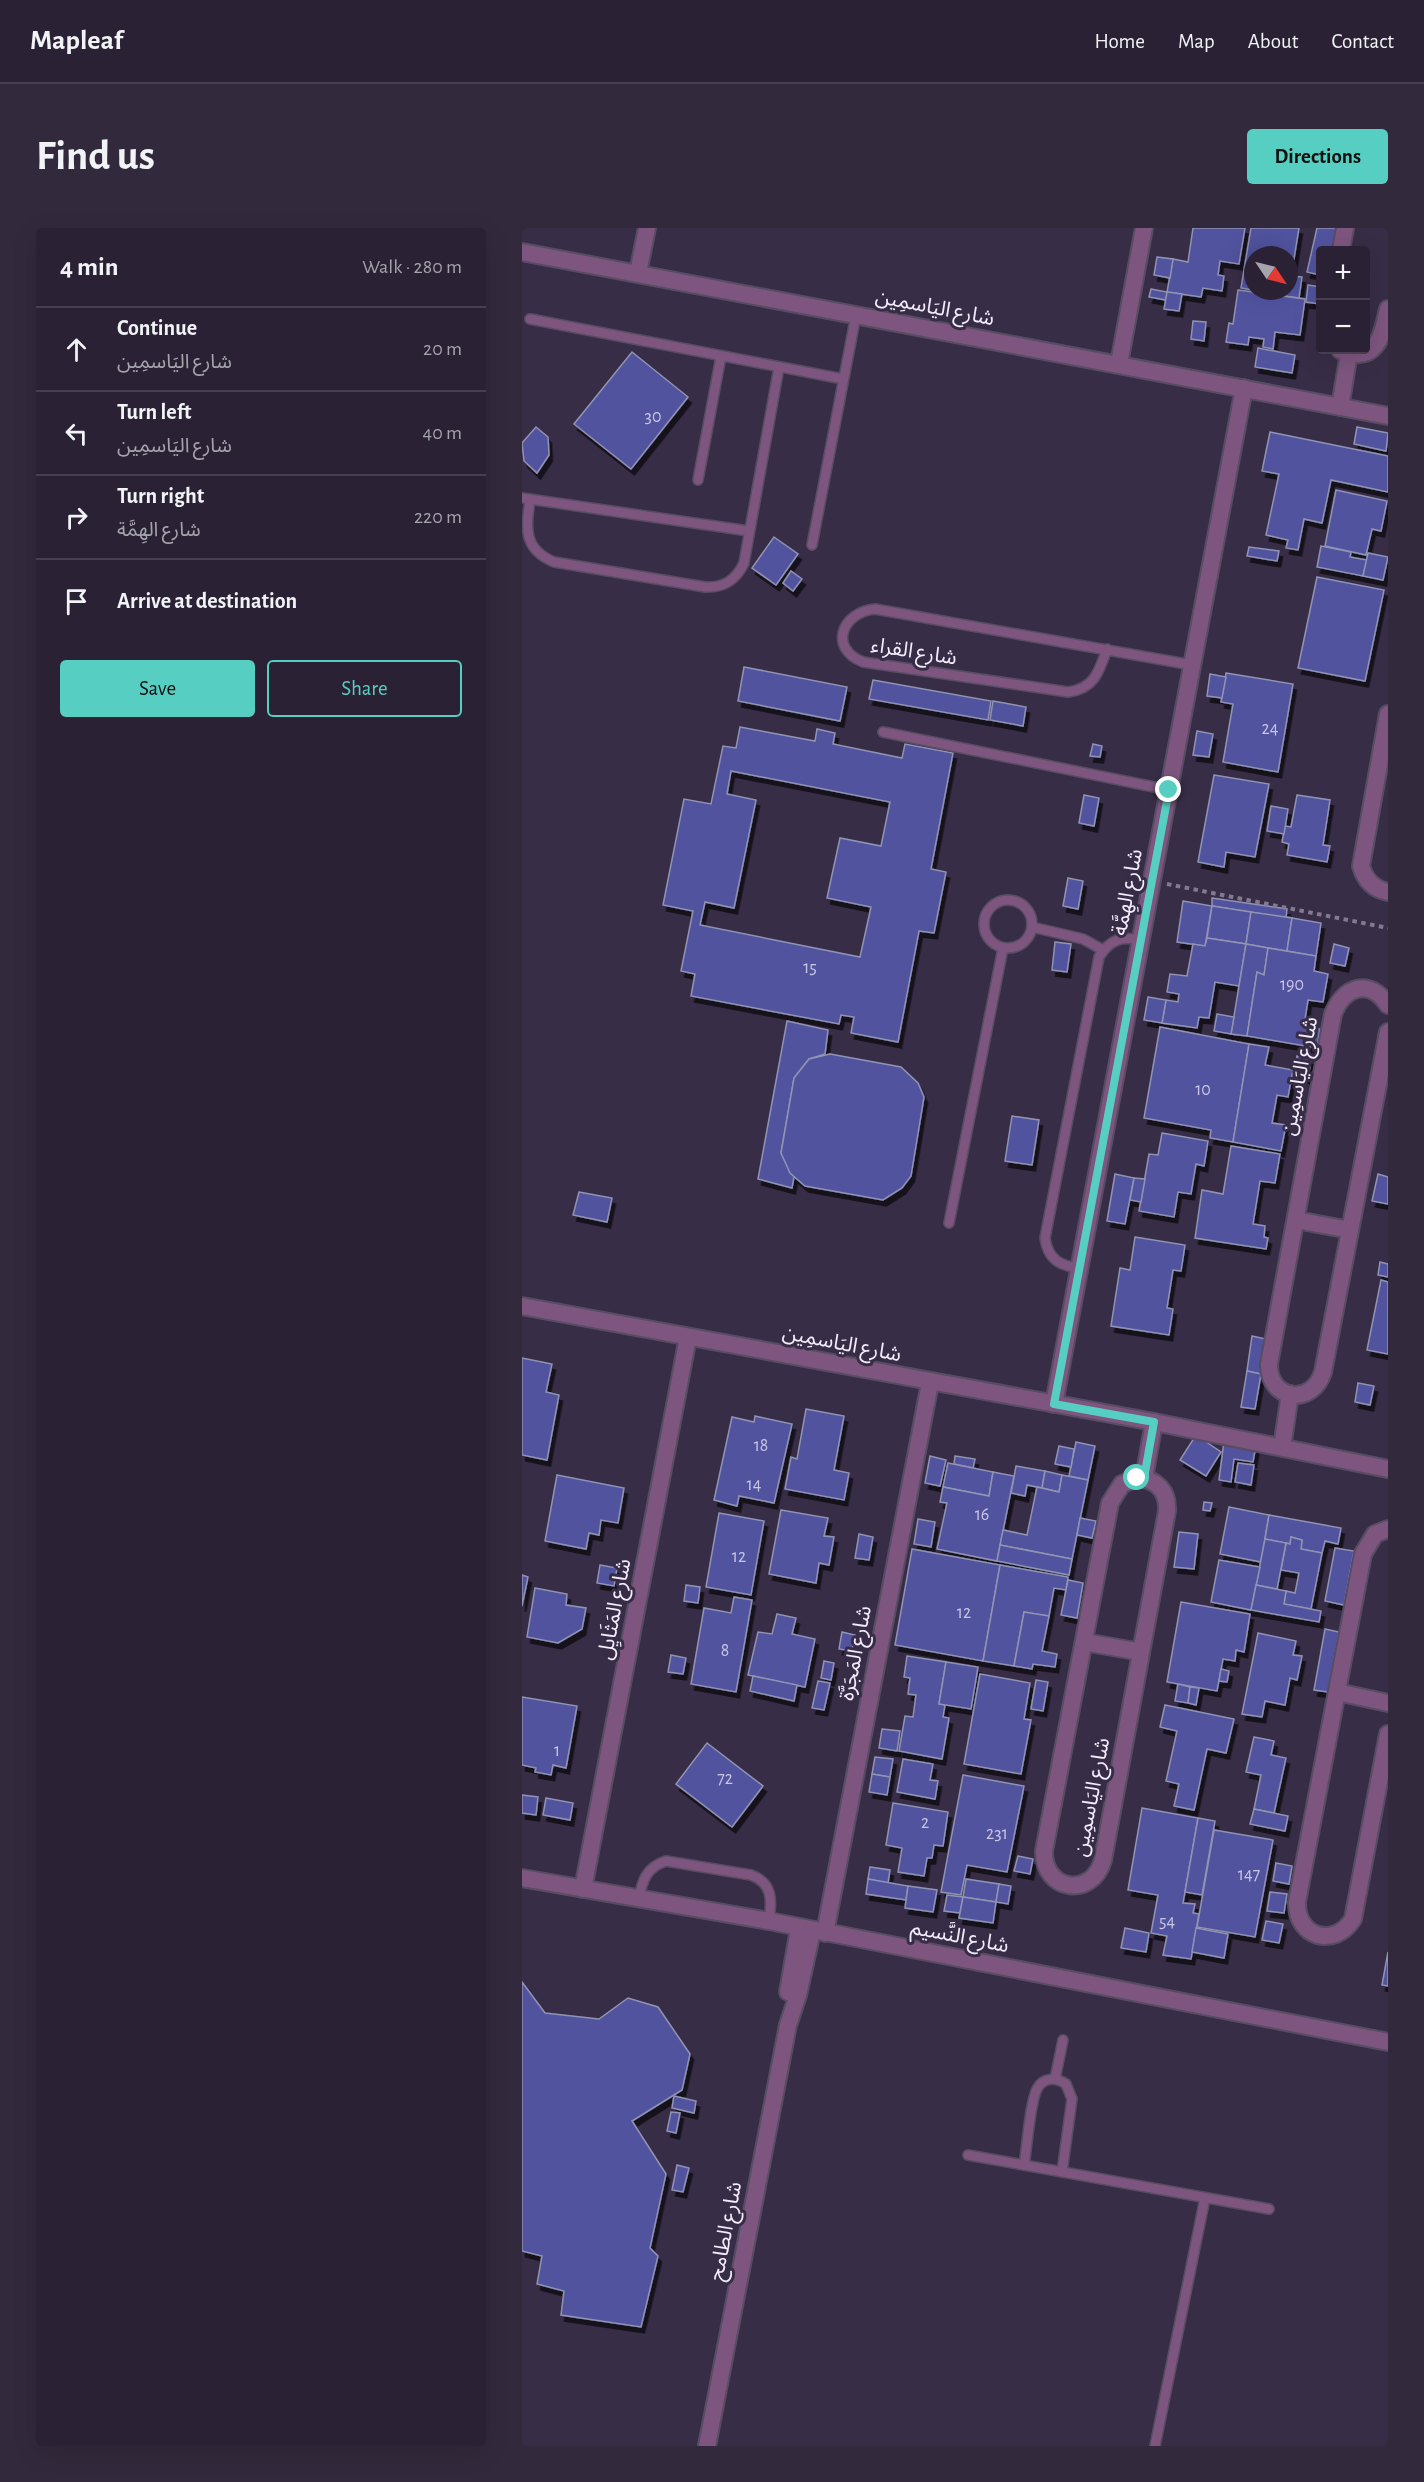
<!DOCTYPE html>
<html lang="en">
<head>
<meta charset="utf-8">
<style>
	:root { --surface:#2a2234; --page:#322a3c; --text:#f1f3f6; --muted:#a5a4ac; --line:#463f4f; --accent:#57cec2 }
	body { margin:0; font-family:"Alegreya Sans","Noto Sans Arabic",sans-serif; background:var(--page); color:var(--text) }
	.controls { position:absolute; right:18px; top:18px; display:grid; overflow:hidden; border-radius:6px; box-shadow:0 6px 24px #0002 }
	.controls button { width:54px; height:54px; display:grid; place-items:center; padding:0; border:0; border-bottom:2px solid var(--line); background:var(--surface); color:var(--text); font:30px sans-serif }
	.compass { position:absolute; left:722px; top:18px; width:54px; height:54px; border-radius:50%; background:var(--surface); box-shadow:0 6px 24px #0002; rotate:125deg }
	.stop { position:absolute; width:18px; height:18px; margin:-14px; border:4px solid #57cec2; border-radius:50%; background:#fff }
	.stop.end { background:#57cec2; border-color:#fff; box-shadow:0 2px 6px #0008 }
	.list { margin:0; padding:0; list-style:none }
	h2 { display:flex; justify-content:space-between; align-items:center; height:78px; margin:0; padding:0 24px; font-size:26px }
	h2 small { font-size:20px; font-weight:400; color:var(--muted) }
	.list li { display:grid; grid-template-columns:39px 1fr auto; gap:18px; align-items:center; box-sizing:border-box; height:84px; padding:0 24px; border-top:2px solid var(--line) }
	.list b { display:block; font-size:22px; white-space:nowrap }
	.list p { margin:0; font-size:20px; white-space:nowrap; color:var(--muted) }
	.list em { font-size:20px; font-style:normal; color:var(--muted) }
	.actions { display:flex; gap:12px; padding:18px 24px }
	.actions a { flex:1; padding:14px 0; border:2px solid var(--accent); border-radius:6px; text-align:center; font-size:21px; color:var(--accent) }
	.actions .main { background:var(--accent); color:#111 }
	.icon { flex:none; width:33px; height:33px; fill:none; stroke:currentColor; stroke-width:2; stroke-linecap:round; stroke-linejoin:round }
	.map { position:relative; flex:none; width:866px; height:2218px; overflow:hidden; border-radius:6px }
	header { display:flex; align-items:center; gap:36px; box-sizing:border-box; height:84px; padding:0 30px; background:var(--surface); border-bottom:2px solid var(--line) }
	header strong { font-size:28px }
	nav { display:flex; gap:33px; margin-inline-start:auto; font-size:21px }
	.intro { display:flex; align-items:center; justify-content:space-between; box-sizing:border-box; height:144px; padding:0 36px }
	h1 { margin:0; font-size:42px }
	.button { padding:15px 27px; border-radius:6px; background:var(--accent); color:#111; font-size:21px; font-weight:700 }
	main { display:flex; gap:36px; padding:0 36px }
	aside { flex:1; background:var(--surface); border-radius:6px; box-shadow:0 6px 24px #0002 }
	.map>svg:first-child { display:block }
	.building { fill:#51539f; stroke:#9093b3; stroke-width:1.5; fill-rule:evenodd; filter:url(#shadow) }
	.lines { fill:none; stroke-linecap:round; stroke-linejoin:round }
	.service-casing { stroke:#564c63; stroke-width:12 }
	.minor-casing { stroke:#564c63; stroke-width:20 }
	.path { stroke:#837a90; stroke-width:4; stroke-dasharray:4.5 4.5; stroke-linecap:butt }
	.service { stroke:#7e557e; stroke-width:9 }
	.minor { stroke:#7e557e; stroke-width:16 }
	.route { stroke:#57cec2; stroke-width:8 }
	.labels { text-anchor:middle; stroke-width:6; stroke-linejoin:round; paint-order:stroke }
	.number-label { font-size:18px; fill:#cac6e5 }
	.street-label { font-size:21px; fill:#f2ecfc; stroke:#382d46 }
</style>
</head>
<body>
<header>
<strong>Mapleaf</strong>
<nav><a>Home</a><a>Map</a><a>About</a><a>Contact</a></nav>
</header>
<div class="intro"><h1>Find us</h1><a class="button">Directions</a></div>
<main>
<aside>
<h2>4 min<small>Walk · 280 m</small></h2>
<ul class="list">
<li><svg class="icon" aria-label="ahead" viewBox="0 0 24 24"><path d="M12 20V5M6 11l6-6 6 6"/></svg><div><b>Continue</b><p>شارع اليَاسمِين</p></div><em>20 m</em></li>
<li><svg class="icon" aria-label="left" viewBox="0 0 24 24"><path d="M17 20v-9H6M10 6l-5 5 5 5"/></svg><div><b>Turn left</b><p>شارع اليَاسمِين</p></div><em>40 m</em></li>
<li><svg class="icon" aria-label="right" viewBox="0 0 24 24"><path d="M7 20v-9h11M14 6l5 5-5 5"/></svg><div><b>Turn right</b><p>شارع الهِمَّة</p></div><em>220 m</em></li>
<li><svg class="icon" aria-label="arrive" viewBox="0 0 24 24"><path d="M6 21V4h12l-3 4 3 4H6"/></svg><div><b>Arrive at destination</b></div></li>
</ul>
<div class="actions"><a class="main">Save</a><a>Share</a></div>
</aside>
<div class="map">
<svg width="866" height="2218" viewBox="0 0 866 2218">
	<defs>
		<filter id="shadow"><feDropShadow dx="3.5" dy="6" stdDeviation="0" flood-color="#0009"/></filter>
	</defs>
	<rect width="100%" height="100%" fill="#382d46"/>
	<g class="building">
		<polygon points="671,0 723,0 717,36 698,33 696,47 702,48 700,63 681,60 679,69 645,64 651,31 666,34"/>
		<polygon points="729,0 777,0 770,43 767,43 767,27 731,27 731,62 719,60"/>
		<polygon points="795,0 815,0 810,22 798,22 798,47 785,44"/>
		<polygon points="635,29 651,31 648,50 632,47"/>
		<polygon points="767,48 780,49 777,70 761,68 762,63 767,63"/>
		<polygon points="786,57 798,59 798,76 784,74"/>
		<polygon points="629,61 645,64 644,72 627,69"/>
		<polygon points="716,62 783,71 778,107 753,104 751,121 741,119 742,111 727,109 726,117 704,114 707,95 711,96"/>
		<polygon points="645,64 660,66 657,83 642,81"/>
		<polygon points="671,93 684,94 682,113 669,111"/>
		<polygon points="736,120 773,127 770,145 733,139"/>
		<polygon points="110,124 166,169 109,241 52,196"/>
		<polygon points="14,199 26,209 27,227 15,245 2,233 0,215"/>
		<polygon points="835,199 866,205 864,223 832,216"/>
		<polygon points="748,204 866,228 866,264 809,252 800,295 782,291 776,322 764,320 766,312 744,307 757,246 740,243"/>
		<polygon points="814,262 865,273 859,303 850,301 844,327 803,318"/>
		<polygon points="252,309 276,326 254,357 230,340"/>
		<polygon points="799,318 829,324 828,329 845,332 841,348 795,339"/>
		<polygon points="727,319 757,323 755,333 725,328"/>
		<polygon points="846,325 866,329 861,352 841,348"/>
		<polygon points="269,343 280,351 271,363 261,355"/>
		<polygon points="795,349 862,362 843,453 776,440"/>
		<polygon points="222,439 325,459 318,493 216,473"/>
		<polygon points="704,445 771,456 756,544 701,534 711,476 699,474"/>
		<polygon points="688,446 704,449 700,470 685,468"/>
		<polygon points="351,452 469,473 466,492 347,471"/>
		<polygon points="471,473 504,479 501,498 468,492"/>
		<path d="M218,499L293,513L295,501L313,505L311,516L380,530L383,516L431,525L409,641L424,644L412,705L397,703L376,814L329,805L332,789L319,787L317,796L169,768L173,746L159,743L171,683L141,677L162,571L189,576L201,518L214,520ZM209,543L368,574L359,618L318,610L305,670L349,679L338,729L178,697L183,674L212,680L234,572L205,566Z"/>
		<polygon points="675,503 691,506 687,529 671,527"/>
		<polygon points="571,516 580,518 578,529 568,528"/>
		<polygon points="692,547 747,556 733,629 704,624 702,639 676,634"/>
		<polygon points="562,567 577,570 572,598 557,595"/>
		<polygon points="775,567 808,572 801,617 808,618 805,634 765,627 767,616 760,614 763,598 769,599"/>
		<polygon points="749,578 766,581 762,606 745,603"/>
		<polygon points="546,650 561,653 556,681 541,678"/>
		<polygon points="690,670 765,681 764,690 690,678"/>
		<polygon points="661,673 690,678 683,718 655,714"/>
		<polygon points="690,678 729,684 724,716 685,710"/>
		<polygon points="729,684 770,690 765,723 724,716"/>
		<polygon points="770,690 799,695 794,728 765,723"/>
		<polygon points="685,710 724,716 717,758 693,754 687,790 677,789 675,800 640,795 644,772 656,774 657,766 645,764 648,746 665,748 671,716 683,718"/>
		<polygon points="533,714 549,716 545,744 530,742"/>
		<polygon points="724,716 746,720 742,747 735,744 725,808 709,806"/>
		<polygon points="812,716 827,720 823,738 808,735"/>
		<polygon points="746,720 794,728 792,743 806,746 801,774 786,772 782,798 798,801 795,820 725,808 735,744 742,747"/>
		<polygon points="626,769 644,772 640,795 622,792"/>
		<polygon points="695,786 712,789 709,806 692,803"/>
		<polygon points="265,793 306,802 303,826 287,831 272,850 259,925 272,949 270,960 236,951"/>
		<polygon points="638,799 727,816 711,914 688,910 689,902 622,890"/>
		<polygon points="727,816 747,819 743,837 771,842 766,869 755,867 750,895 764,897 759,923 711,914"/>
		<polygon points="308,826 379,839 396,855 402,869 389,948 380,960 361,972 283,958 268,945 259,925 272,850 287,831"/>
		<polygon points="775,828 789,831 786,850 772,847"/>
		<polygon points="490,888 517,892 510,937 483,933"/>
		<polygon points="640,905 686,913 682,938 674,936 669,966 656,964 652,989 617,983 627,926 636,927"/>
		<polygon points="709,918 758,926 753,955 738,953 731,996 743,998 742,1009 746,1010 744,1021 673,1010 680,962 701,966"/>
		<polygon points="593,946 612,950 603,996 585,993"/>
		<polygon points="856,946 866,949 866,976 850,973"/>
		<polygon points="612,950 623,951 619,974 608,972"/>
		<polygon points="57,964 90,970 85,994 51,987"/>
		<polygon points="613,1009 663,1017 659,1043 651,1042 645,1080 651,1081 647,1107 589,1098 598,1040 608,1042"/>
		<polygon points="858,1034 866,1036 866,1049 856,1047"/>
		<polygon points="859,1052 866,1054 866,1126 845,1122"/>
		<polygon points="730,1108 744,1111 739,1146 725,1143"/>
		<polygon points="0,1130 30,1136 24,1164 37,1167 25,1232 0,1227"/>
		<polygon points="725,1143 739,1146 733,1181 719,1179"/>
		<polygon points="836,1155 852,1158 848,1177 833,1174"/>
		<polygon points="284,1181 322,1188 312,1242 327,1245 322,1272 263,1261 269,1229 275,1231"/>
		<polygon points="233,1188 270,1196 252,1275 217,1268 215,1278 192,1272 210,1189 232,1194"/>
		<polygon points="674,1207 699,1224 684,1248 658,1232"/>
		<polygon points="702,1213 734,1217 731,1234 712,1231 709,1254 697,1252"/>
		<polygon points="554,1214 573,1218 566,1252 547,1248"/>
		<polygon points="537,1218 552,1221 549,1239 533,1236"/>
		<polygon points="408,1228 424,1232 418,1258 403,1255"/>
		<polygon points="433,1228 453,1231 451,1240 432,1236"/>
		<polygon points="426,1235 471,1244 467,1268 421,1259"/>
		<polygon points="716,1235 732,1237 729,1257 713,1254"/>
		<polygon points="494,1238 523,1243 520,1260 505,1257 503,1268 489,1265"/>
		<polygon points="523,1243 540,1247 537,1264 520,1260"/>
		<polygon points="471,1244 492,1248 475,1333 415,1321 425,1275 418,1274 421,1259 467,1268"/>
		<polygon points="35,1247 102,1260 96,1295 79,1292 77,1307 67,1305 64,1321 23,1313"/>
		<polygon points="540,1247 566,1252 550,1331 478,1317 481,1302 505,1307 515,1259 537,1264"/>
		<polygon points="682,1274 690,1275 688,1283 681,1282"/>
		<polygon points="707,1279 747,1287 739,1334 698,1326"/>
		<polygon points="259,1282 306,1290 302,1308 312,1309 307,1337 297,1335 294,1355 247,1346"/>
		<polygon points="197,1285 242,1293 229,1367 184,1359"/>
		<polygon points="747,1287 819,1300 816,1316 803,1313 800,1325 779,1321 780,1312 769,1309 768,1316 743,1311"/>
		<polygon points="558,1290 574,1293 570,1310 555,1307"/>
		<polygon points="396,1291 413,1294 409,1319 392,1316"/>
		<polygon points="657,1304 676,1306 672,1341 652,1339"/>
		<polygon points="337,1306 351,1309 347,1332 333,1330"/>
		<polygon points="769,1309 780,1312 779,1321 800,1325 789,1381 762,1376 764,1363 773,1365 777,1345 759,1342 764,1315 768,1316"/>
		<polygon points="743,1311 764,1315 755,1361 734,1357"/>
		<polygon points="478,1317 550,1331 547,1347 475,1333"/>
		<polygon points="813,1320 832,1323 822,1377 803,1373"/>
		<polygon points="390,1321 478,1337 461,1433 373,1417"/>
		<polygon points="697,1332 738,1339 729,1382 689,1374"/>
		<polygon points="78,1337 95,1340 92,1358 75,1355"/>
		<polygon points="478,1337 546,1349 544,1362 532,1360 527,1388 502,1384 492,1438 461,1433"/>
		<polygon points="0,1347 6,1349 0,1378"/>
		<polygon points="546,1352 561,1355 555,1390 539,1387"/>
		<polygon points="164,1357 178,1359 176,1375 162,1373"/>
		<polygon points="734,1357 764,1363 762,1376 799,1383 797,1394 729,1382"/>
		<polygon points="13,1360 45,1366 44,1377 64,1380 60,1401 36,1415 5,1409"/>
		<polygon points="212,1369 230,1372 214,1464 169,1456 182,1380 209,1385"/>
		<polygon points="659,1374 728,1386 722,1424 714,1422 713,1433 701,1431 695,1463 645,1454"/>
		<polygon points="502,1384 527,1388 520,1423 535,1426 533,1439 511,1436 510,1441 492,1438"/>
		<polygon points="255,1386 274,1390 270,1406 293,1411 283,1459 226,1447 236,1404 250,1406"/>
		<polygon points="803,1401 817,1404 806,1464 792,1462"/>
		<polygon points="320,1404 333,1407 330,1423 317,1421"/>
		<polygon points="736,1405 774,1413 771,1427 780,1428 775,1452 768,1450 763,1477 743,1473 740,1489 720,1486"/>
		<polygon points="149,1427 164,1430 161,1446 146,1444"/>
		<polygon points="385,1428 424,1434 417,1476 423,1477 421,1489 427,1490 420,1531 377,1523 383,1488 391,1489 394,1467 386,1466 388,1450 382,1449"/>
		<polygon points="302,1433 312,1435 309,1452 299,1450"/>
		<polygon points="424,1434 456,1439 449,1481 417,1476"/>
		<polygon points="699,1441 707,1443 705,1454 697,1453"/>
		<polygon points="458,1446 508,1455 502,1491 509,1492 499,1546 442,1536"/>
		<polygon points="231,1448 275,1457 272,1473 228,1463"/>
		<polygon points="514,1452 526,1454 521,1483 509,1481"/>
		<polygon points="296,1453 308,1455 302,1482 290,1480"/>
		<polygon points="656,1456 668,1459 666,1475 653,1473"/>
		<polygon points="668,1459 677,1460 674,1477 666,1475"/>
		<polygon points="0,1469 55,1478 44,1540 31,1537 29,1547 13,1544 14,1540 0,1537"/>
		<polygon points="643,1477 712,1491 704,1525 685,1521 672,1582 652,1578 657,1556 644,1553 655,1503 638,1499"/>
		<polygon points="360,1501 378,1503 375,1523 357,1520"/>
		<polygon points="732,1509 752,1513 749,1527 764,1530 752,1585 732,1581 739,1547 724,1544"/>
		<polygon points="185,1515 241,1558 210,1599 154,1556"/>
		<polygon points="353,1529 371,1531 368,1549 350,1546"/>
		<polygon points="381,1531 411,1536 408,1552 416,1553 413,1571 375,1564"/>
		<polygon points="350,1546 368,1549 365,1567 347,1564"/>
		<polygon points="441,1547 502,1558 485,1644 445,1637 439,1667 419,1664"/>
		<polygon points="0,1567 16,1569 14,1587 0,1585"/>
		<polygon points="24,1570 51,1575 48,1592 21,1587"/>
		<polygon points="371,1575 426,1584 421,1618 412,1617 410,1630 405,1630 402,1648 376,1644 380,1620 364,1617"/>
		<polygon points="620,1580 676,1590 661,1675 673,1676 671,1685 677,1686 669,1731 641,1727 645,1708 629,1705 636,1667 606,1662"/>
		<polygon points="732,1581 766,1588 763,1603 728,1596"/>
		<polygon points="676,1590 693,1593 680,1667 663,1664"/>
		<polygon points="692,1602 751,1612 733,1709 675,1699"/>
		<polygon points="496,1628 511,1631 508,1646 492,1643"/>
		<polygon points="754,1635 770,1638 767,1656 751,1653"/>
		<polygon points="348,1639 368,1642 366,1655 346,1651"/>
		<polygon points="346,1651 386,1658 384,1672 344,1666"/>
		<polygon points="444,1651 477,1656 474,1674 441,1669"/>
		<polygon points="477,1656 489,1658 486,1676 474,1674"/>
		<polygon points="386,1658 415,1662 411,1684 383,1680"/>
		<polygon points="748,1664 765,1666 762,1685 745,1683"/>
		<polygon points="425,1667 441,1669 438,1685 422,1683"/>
		<polygon points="441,1669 474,1674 471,1695 437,1690"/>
		<polygon points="744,1693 761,1696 757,1715 740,1712"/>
		<polygon points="603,1700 627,1705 624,1724 599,1720"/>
		<polygon points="674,1700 706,1706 702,1730 670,1724"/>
		<polygon points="866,1724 866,1758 860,1757"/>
		<polygon points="0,1754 23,1785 77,1791 106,1770 136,1779 168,1826 160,1862 110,1893 144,1946 128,2020 136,2028 119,2099 39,2087 42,2063 15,2056 20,2028 0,2023"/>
		<polygon points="152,1868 174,1873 172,1885 150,1880"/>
		<polygon points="149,1884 158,1885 154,1905 145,1903"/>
		<polygon points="155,1937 167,1940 161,1964 150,1962"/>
	</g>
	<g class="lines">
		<g class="service-casing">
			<g id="service">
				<polyline points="8,91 321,151"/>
				<polyline points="176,252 199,128"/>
				<polyline points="0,270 227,303"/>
				<path d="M8,272C4,300 1,321 32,334L183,359C202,360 214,352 222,335L257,139"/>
				<polyline points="290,317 334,87"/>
				<path d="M585,421C577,444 572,461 546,464L341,434C306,420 320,384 353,381L670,437"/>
				<polyline points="361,504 647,562"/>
				<circle cx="486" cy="696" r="24"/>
				<polyline points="510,699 561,711 581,722"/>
				<polyline points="427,995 481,720"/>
				<path d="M558,1040C537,1038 526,1031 523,1010L577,729C588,711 600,708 619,712"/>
				<path d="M117,1671C120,1652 125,1639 144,1633L229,1647C251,1655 250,1673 247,1693"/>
				<polyline points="533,1851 541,1812"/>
				<polyline points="446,1927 747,1981"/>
				<path d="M502,1937C505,1920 508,1874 515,1861C521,1849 534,1849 544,1856L550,1871L540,1944"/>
				<polyline points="633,2218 683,1970"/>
			</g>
		</g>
		<g class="minor-casing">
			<g id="minor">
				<polyline points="819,22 823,0"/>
				<polyline points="0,24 866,188"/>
				<polyline points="116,45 125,0"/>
				<path d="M818,122C854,137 860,109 866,81"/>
				<polyline points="597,136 622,0"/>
				<polyline points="818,179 827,125"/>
				<path d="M866,486L839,638C843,652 851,661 866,664"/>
				<path d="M866,777C848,750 822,758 811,786L747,1136C746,1172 790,1179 801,1144L866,804"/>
				<polyline points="774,992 828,1002"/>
				<polyline points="0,1078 632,1194 866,1241"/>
				<polyline points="532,1176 722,160"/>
				<polyline points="760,1219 768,1166"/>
				<path d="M615,1250C635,1251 646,1263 645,1283L581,1632C570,1671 521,1663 522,1623L588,1275L600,1256Z"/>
				<polyline points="622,1250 632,1194"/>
				<path d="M866,1301L853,1306L841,1326L775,1674C774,1709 812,1721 831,1691L866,1506"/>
				<polyline points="562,1414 619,1424"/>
				<polyline points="815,1464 866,1475"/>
				<polyline points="0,1650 247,1693 866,1814"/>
				<polyline points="61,1661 166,1109"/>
				<polyline points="303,1705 408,1155"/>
				<polyline points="266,1764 277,1701"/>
				<polyline points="185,2218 266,1797 276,1767 290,1703"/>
			</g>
		</g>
		<polyline class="path" points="645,656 866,700"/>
		<use href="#service" class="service"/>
		<use href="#minor" class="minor"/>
	</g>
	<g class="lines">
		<polyline class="route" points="615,1250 622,1250 632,1194 532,1176 647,562"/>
	</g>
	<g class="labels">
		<g class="number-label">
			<text x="131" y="194">30</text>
			<text x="748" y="506">24</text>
			<text x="288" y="745">15</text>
			<text x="770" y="762">190</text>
			<text x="681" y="867">10</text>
			<text x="239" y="1223">18</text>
			<text x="232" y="1262">14</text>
			<text x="460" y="1292">16</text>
			<text x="217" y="1334">12</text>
			<text x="442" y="1390">12</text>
			<text x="203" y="1428">8</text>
			<text x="35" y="1528">1</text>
			<text x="203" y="1556">72</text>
			<text x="403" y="1600">2</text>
			<text x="475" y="1611">231</text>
			<text x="727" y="1652">147</text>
			<text x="645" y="1699">54</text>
		</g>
		<g class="street-label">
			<text transform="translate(413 79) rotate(11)" y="7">شارع اليَاسمِين</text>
			<text transform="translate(392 423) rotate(9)" y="7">شارع القراء</text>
			<text transform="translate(605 664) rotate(-79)" y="7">شارع الهِمَّة</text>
			<text transform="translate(777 848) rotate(-79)" y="7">شارع اليَاسمِين</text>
			<text transform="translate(320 1115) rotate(11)" y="7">شارع اليَاسمِين</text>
			<text transform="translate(92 1381) rotate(-79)" y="7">شارع المَثَايِل</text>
			<text transform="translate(333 1425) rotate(-79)" y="7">شارع المَجَرَّة</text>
			<text transform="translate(569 1569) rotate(-79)" y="7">شارع اليَاسمِين</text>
			<text transform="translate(438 1708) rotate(11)" y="7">شارع النَّسيم</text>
			<text transform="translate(203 2003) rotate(-79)" y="7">شارع الطامح</text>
		</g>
	</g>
</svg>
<div class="controls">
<button>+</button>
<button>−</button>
</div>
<svg class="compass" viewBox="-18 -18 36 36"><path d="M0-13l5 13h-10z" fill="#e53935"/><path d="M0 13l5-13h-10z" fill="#a5a4ac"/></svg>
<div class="stop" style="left:615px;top:1250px"></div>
<div class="stop end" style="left:647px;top:562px"></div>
</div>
</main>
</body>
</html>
